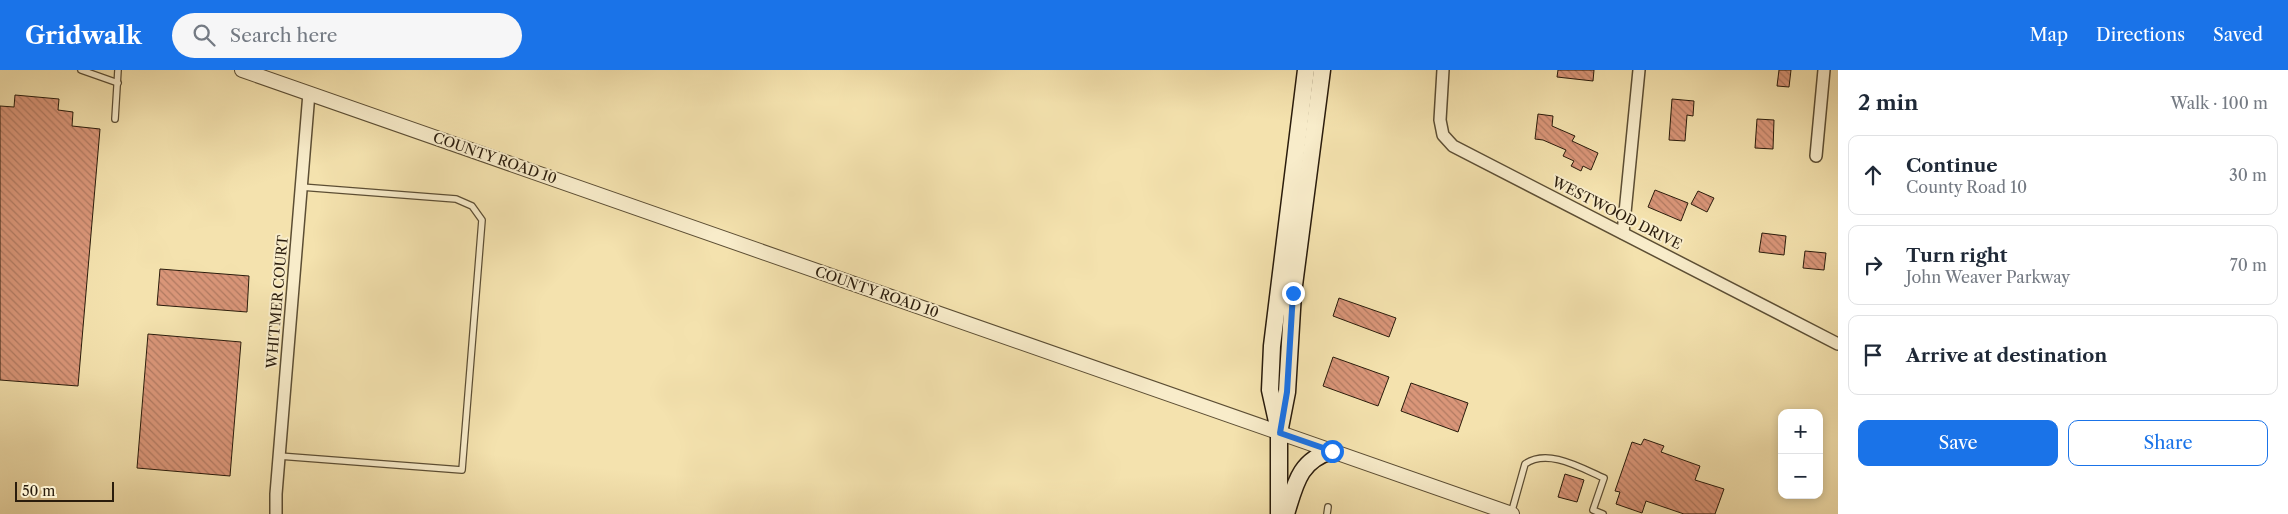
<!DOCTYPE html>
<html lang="en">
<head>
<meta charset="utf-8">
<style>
	:root { --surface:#fff; --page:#f6f6f7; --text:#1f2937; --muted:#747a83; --line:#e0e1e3; --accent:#1a73e8 }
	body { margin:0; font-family:"Libre Caslon Text",serif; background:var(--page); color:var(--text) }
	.controls { position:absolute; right:15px; bottom:15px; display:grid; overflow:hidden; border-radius:10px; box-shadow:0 2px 8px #0003 }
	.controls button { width:45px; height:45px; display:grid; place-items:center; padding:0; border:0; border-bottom:1px solid var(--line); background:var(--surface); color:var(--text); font:25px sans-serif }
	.scale { position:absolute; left:15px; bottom:12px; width:99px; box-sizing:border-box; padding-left:5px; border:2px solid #2a1c0c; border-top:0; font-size:14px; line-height:18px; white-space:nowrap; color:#2a1c0c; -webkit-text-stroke:4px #f8ecca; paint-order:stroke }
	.stop { position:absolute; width:15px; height:15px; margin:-11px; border:4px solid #1a73e8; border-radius:50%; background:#fff }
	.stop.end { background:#1a73e8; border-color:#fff; box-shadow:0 1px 5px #0008 }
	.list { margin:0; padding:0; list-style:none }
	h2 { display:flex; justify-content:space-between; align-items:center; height:65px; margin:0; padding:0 20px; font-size:21px }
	h2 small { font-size:16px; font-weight:400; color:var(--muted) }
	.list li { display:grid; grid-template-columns:32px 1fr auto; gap:15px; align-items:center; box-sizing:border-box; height:80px; margin:0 10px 10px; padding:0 10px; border:1px solid var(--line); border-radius:10px }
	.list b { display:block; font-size:19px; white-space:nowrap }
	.list p { margin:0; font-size:16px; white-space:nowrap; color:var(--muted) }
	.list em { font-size:16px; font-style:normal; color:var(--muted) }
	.actions { display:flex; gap:10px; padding:15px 20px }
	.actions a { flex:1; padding:11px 0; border:1px solid var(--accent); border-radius:10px; text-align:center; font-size:18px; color:var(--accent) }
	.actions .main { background:var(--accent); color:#fff }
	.icon { flex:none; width:28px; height:28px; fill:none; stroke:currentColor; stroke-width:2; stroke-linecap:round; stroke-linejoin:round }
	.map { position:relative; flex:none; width:1838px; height:444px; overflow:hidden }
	header { display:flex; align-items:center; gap:30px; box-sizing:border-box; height:70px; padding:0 25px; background:var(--accent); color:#fff }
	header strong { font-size:24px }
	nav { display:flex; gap:28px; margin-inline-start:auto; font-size:18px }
	.search { width:350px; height:45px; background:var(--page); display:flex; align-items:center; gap:12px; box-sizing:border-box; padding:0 18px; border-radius:28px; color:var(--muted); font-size:19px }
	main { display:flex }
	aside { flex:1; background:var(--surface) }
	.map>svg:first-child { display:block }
	.building { fill:url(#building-back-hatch); stroke:#2a1c0c }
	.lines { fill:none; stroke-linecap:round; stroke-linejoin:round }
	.service-casing { stroke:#5c4e34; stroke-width:8 }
	.minor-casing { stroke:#5c4e34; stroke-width:14 }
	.tertiary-casing { stroke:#5c4e34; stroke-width:16 }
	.secondary-casing { stroke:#2a1c0c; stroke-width:19 }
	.service { stroke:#f8ecca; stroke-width:5.5 }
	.minor { stroke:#f8ecca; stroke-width:11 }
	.tertiary { stroke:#f8ecca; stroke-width:14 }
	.secondary { stroke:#f8ecca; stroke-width:16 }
	.route { stroke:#1a73e8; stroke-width:6 }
	.labels { text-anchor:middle; stroke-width:4; stroke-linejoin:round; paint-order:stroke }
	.street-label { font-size:14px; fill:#2a1c0c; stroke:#f8ecca }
</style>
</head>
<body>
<header>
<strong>Gridwalk</strong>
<div class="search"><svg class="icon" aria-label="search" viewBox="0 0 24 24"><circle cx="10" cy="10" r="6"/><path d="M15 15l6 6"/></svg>Search here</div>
<nav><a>Map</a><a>Directions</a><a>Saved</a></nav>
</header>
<main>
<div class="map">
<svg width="1838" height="444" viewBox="0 0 1838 444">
	<defs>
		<pattern id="building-back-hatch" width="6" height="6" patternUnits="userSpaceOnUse" patternTransform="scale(1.25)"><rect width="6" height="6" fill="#da9679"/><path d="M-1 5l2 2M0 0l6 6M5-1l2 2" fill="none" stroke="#b17a62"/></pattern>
	</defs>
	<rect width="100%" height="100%" fill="#f4e2ae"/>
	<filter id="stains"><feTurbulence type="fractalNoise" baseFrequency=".004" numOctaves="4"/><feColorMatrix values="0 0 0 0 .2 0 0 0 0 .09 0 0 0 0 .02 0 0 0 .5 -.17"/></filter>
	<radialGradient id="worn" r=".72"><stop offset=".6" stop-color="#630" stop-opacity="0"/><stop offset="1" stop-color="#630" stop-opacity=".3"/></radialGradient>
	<g class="building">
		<polygon points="1558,0 1594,0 1593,11 1557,7"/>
		<polygon points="1779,0 1791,0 1789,17 1777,16"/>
		<polygon points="15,25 59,29 58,40 73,42 72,56 100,59 78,316 0,310 0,36 14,37"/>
		<polygon points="1672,29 1694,31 1693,46 1687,45 1685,71 1669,70"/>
		<polygon points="1538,44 1553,46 1552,56 1575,66 1572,71 1598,83 1591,100 1583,96 1581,101 1571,96 1574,91 1563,86 1566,80 1543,70 1535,69"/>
		<polygon points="1757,49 1774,50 1773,79 1755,78"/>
		<polygon points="1655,120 1688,133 1681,151 1648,137"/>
		<polygon points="1698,121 1714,128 1707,142 1691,134"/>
		<polygon points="1762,163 1786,166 1784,185 1759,182"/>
		<polygon points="1805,181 1826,183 1824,200 1803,198"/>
		<polygon points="160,199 249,206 247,242 157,235"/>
		<polygon points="1339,228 1396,248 1389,267 1333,246"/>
		<polygon points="148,264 241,272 230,406 137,398"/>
		<polygon points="1333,287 1389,307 1378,336 1323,316"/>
		<polygon points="1411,313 1468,333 1458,362 1401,341"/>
		<polygon points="1644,369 1664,376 1661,382 1700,396 1695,410 1724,419 1715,444 1684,444 1646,431 1642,443 1616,434 1620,422 1615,421 1632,372 1641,375"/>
		<polygon points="1565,404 1584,410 1577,432 1558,427"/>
	</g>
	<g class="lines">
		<g class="service-casing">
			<g id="service">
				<polyline points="81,0 118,13"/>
				<polyline points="115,49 118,0"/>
				<polyline points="279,386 462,400 482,150 472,136 456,129 301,117"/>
				<polyline points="1327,444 1328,437"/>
				<path d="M1511,444L1525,394C1548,378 1581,398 1604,408L1593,440L1603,444"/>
			</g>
		</g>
		<g class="minor-casing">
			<g id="minor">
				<polyline points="1443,0 1440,50 1443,65 1453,76 1838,274"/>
				<polyline points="1816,86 1824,0"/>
				<polyline points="1623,163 1639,0"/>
				<polyline points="276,444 276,424 309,23"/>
			</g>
		</g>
		<g class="tertiary-casing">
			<polyline id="tertiary" points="242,0 1512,444"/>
		</g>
		<g class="secondary-casing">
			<g id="secondary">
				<polyline points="1278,356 1270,320 1272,276 1306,0"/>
				<polyline points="1279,444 1279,363 1287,322 1293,223 1322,0"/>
				<path d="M1286,444C1295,415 1299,390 1332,381"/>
			</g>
		</g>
		<use href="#service" class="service"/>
		<use href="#minor" class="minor"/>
		<use href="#tertiary" class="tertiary"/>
		<use href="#secondary" class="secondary"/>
	</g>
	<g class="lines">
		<polyline class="route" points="1293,223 1287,322 1280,363 1332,381"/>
	</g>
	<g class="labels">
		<g class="street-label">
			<text transform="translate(495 88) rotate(19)" y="5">COUNTY ROAD 10</text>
			<text transform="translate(1617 143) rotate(27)" y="5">WESTWOOD DRIVE</text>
			<text transform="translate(877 222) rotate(19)" y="5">COUNTY ROAD 10</text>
			<text transform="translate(277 232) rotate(-85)" y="5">WHITMER COURT</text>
		</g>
	</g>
	<rect width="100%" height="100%" filter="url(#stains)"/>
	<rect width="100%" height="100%" fill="url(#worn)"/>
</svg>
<div class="controls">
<button>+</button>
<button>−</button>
</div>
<div class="scale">50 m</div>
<div class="stop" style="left:1332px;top:381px"></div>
<div class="stop end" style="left:1293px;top:223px"></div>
</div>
<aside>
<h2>2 min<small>Walk · 100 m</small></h2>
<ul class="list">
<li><svg class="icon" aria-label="ahead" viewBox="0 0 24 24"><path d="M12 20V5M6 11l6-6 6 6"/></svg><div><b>Continue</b><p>County Road 10</p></div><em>30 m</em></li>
<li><svg class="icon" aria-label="right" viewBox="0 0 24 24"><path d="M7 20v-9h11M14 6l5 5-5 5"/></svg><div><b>Turn right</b><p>John Weaver Parkway</p></div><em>70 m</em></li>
<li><svg class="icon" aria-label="arrive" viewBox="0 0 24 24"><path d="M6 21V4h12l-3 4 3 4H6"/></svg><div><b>Arrive at destination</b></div></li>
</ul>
<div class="actions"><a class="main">Save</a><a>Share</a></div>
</aside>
</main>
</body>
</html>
